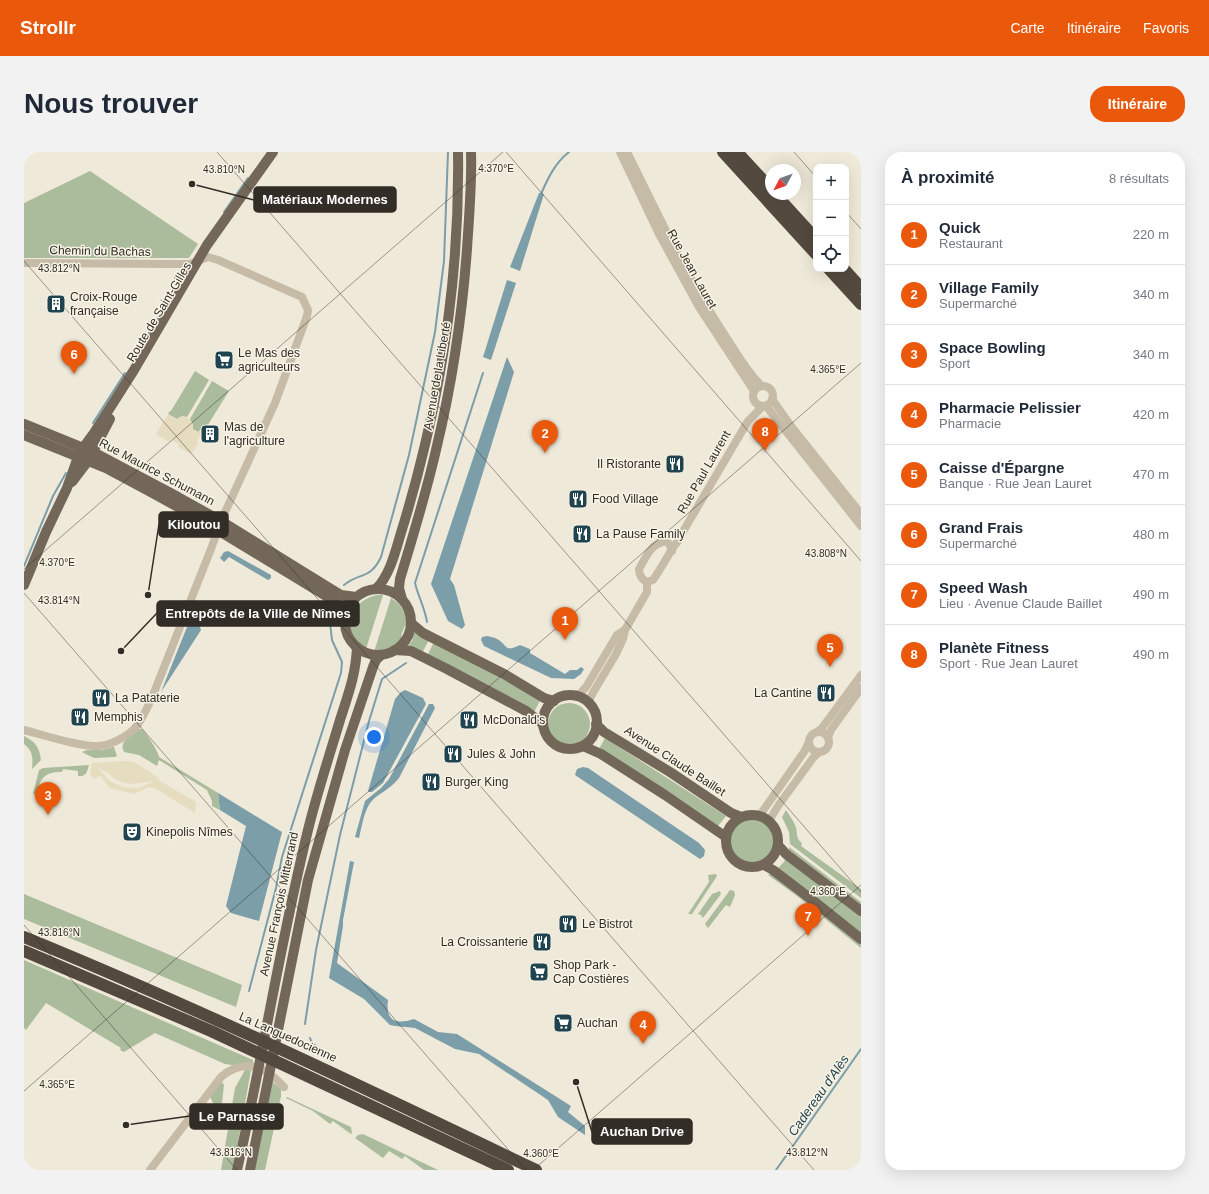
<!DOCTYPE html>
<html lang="fr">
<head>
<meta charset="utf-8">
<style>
	:root { --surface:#fff; --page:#f2f2f3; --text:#1f2937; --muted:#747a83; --line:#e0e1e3; --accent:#ea580c }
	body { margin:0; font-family:Arial,sans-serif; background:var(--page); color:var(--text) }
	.controls { position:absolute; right:12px; top:12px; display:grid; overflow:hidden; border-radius:8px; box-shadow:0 4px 16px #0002 }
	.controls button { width:36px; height:36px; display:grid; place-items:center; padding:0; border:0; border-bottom:1px solid var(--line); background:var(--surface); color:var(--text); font:20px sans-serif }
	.compass { position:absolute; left:741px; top:12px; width:36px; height:36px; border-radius:50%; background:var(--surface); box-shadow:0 4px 16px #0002; rotate:229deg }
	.you { position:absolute; left:350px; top:585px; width:14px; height:14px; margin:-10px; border:3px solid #fff; border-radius:50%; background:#1a73e8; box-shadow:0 0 0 6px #1a73e833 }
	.badge { display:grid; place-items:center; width:26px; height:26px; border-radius:50%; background:var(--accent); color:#fff; font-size:13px; font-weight:700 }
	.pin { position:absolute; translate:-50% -33px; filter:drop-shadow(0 1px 2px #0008) }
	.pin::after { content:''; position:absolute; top:21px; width:14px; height:12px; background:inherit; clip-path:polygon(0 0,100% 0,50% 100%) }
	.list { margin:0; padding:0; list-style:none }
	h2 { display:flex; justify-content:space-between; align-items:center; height:52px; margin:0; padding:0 16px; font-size:17px }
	h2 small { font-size:13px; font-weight:400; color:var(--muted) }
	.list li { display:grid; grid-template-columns:26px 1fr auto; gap:12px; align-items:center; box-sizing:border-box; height:60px; padding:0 16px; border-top:1px solid var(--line) }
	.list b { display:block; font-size:15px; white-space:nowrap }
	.list p { margin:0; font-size:13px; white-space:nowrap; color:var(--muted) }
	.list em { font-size:13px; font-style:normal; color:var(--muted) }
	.icon { flex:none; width:22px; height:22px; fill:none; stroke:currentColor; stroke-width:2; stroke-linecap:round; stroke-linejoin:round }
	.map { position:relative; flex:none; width:837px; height:1018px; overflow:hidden; border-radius:16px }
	header { display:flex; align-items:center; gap:24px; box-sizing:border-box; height:56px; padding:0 20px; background:var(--accent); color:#fff }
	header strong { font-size:19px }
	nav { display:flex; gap:22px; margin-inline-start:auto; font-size:14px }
	.intro { display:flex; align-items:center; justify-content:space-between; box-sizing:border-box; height:96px; padding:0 24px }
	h1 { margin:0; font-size:28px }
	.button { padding:10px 18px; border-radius:16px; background:var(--accent); color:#fff; font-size:14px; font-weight:700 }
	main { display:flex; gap:24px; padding:0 24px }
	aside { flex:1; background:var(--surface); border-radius:16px; box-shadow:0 4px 16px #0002 }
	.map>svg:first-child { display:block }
	.green { fill:#aabc9b }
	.plaza { fill:#e6ddc1; fill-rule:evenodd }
	.water { fill:#7b9ea9 }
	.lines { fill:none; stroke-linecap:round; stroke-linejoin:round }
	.stream { stroke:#7b9ea9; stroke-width:2 }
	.minor { stroke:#c6bba6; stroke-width:8 }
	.major { stroke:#736759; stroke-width:10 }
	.highway { stroke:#53493e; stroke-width:12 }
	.ticks { fill:none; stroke:#332d27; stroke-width:1; stroke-opacity:0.45 }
	.labels { text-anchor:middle; stroke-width:3; stroke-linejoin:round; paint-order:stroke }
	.street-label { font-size:12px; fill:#332d27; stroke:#f7f3e5 }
	.poi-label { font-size:12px; fill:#332d27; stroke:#f7f3e5; text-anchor:start }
	.water-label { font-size:13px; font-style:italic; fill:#204350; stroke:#f7f3e5 }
	.ticks-label { font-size:10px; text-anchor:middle; fill:#332d27; stroke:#f7f3e5; stroke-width:3; stroke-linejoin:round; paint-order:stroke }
	.leader { fill:none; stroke:#332d27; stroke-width:1.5 }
	.callout-dot { fill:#332d27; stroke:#f7f3e5; stroke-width:1.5 }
	.callout { fill:#332d27; stroke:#332d27; stroke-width:1.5 }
	.callout-label { font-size:13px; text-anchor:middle; font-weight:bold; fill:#fff }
</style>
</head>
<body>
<header>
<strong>Strollr</strong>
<nav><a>Carte</a><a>Itinéraire</a><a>Favoris</a></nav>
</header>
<div class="intro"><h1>Nous trouver</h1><a class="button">Itinéraire</a></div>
<main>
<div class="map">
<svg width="837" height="1018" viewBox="0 0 837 1018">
	<rect width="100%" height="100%" fill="#efe9d9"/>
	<g class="green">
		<polygon points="66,19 174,92 165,106 0,106 0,51"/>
		<polygon points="171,219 185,228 163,265 158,264 153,267 144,262 146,259 147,259"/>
		<polygon points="188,229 205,239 180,279 176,278 174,280 168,277 169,273 166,267"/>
		<path d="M353,443H359L342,497C315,482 324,449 353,443Z"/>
		<path d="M367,446C377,452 383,461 383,473H381L377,484L379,486C371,496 363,500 350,500Z"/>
		<polygon points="391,479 405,488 398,501 382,496 388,489"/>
		<polygon points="410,490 517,547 510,560 403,504"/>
		<circle cx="545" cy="572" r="21"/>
		<path d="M115,577H118C124,584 133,597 135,605L194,641L196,658L188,654V649L183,638L135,608L133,614L115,603L100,600C94,589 108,583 115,577Z"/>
		<path d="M0,584C12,590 15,595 17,608L8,617C9,606 9,599 0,592Z"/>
		<polygon points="581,586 702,664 694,674 575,597"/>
		<polygon points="89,595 90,595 93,604 91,605 70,606 58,600 63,598 78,598"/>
		<path d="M65,613C63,620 62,625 54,624V619L39,617L38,620C19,620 16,627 13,643L9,642L15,618L19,616Z"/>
		<path d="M762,658C765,663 769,668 771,673C774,679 771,687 778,691L777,694L837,737V746L766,692L765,680L758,665Z"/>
		<circle cx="728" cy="689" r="22"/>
		<polygon points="765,695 837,750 837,754 765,698"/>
		<polygon points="762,705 837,764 837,782 753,717 760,710"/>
		<polygon points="747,721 837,791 837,796 773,744 744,723"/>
		<polygon points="692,722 693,724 668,762 664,762 685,730 684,723"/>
		<polygon points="706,738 710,739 711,743 706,755 702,753 684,776 681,772"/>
		<polygon points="696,739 697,742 679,766 677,763 674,762 688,742"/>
		<polygon points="0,742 218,833 212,855 0,767"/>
		<polygon points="0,808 229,908 229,911 208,913 201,912 131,881 100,900 96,898 97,896 22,851 2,878 0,876"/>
		<polygon points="221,918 227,918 209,1018 197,1018 211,936"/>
		<polygon points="247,929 257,937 257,944 241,1018 229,1018"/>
		<polygon points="197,930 198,930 200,933 198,951 193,954 190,953 186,945"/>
		<polygon points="263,945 327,975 328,981 327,982 309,969 306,972 289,959 262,946"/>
		<polygon points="339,982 414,1018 400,1018 381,1004 378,1007 365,999 359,1006 331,986 334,983"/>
	</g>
	<g class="plaza">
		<polygon points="144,262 153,267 158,264 166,267 169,273 169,277 174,280 177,278 179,279 173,289 175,291 167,302 154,295 155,292 147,288 145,290 132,282"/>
		<path d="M98,609H105L112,611L132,624L136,629L172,650L171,661L132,637L125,635L110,642L86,636L76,624L70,627L66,622L68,611ZM74,616L84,621L92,628L100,631L109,632L130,629L122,633L113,636L99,635L86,629Z"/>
	</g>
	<g class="water">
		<polygon points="515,41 520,42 496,119 486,115"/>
		<polygon points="483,128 492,131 467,208 459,205"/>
		<polygon points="483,205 490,220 426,427 430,433 441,473 438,477 424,469 407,432"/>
		<polygon points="204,399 247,423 247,426 244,428 205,405 200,410 196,406 200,400"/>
		<polygon points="168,469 175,472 177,478 137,540 163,475"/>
		<path d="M463,484C466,485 470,485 473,487C484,493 480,501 496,493L506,497V501L541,522L546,518H553L557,515L560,517L557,522L550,527L527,526L460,494L457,488L458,485Z"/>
		<polygon points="381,538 399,546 402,552 359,631 348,640 345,640 344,639 371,547 377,540"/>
		<path d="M405,552H409L411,556L375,626C369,634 360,639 352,645C340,654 339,671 335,686L331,685L341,649L357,636L365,627Z"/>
		<polygon points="559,615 564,616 675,691 681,698 680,704 676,707 551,623 553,617"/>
		<polygon points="194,641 258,680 235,769 207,761 202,754 222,674 196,658"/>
		<path d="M326,709L330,710L319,768V774L313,811L364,848C361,869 372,873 390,867L414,880L433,882L547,954L544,960L561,974V983L534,965L524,948L455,902L431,897L391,876L371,874L366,873L340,847L305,826Z"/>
	</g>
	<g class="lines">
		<g class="stream">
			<path d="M517,42C524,26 531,11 545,0"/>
			<polyline points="200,60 224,26"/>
			<polyline points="116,195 146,147"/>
			<polyline points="69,271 101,221"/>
			<polyline points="0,414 29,344 42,321"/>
			<path d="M320,433C336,420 346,428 357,405L385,303L411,180L420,109L424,0"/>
			<path d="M403,470C401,456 394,444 391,431L459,221"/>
			<polyline points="225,839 252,736 258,705 317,521 318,510 308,488 305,463"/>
			<polyline points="281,872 292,798 316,683 345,569 358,527 382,511"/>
			<polyline points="286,886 288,891 296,897"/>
			<polyline points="752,1018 837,897"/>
		</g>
		<g class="minor">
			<polyline points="596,0 635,82 675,155 730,239"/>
			<path d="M603,0C635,64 664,128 704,188C714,203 724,221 738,234"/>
			<path d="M0,111L146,112H166L184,105L194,108L278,145L284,158L283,164L251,251L197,369L187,397L127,548C122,557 118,569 110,577C102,585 87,593 75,594C55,595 20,583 0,578"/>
			<circle cx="739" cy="244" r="10"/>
			<polyline points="748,247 767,274 837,362"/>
			<polyline points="742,254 837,374"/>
			<path d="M648,399L646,393L642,389C626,392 623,404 615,417C615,423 617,427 623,430L629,428C637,417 643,405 650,394C653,390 656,388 657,383L724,269L739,254"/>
			<polyline points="553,545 562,535 593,483 601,478"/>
			<polyline points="565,552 565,548 570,539 592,502 599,487 601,478 623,440 623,430"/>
			<polyline points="793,580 798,576 837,523"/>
			<circle cx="795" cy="590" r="10"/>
			<polyline points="804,585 807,578 837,536"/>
			<polyline points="736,663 780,600 785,590"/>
			<polyline points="745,669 754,654 789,606 795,600"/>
			<path d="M126,1018L197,925C220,905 242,915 260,935"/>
		</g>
		<g class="major">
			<polyline points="0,272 69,300 154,345 197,369 307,437 317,443 332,445"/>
			<polyline points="0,283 82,316 125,339 172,365 307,447 318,456 321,464"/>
			<polyline points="48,330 64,309 86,267"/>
			<polyline points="0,433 22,380 43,336 54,305 59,296 70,281 110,218 183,93 249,0"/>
			<circle cx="354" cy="470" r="33"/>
			<path d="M352,437C368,421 373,392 380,371C416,251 436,125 434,0"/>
			<path d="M378,447L375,436L376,427C389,384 402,342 412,298C428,232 438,165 443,97C445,65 448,32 447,0"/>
			<polyline points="387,471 399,481 480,522 520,546 530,549"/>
			<polyline points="371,498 387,499 423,517 502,559 519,572"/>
			<circle cx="546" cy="570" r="27"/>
			<polyline points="572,572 580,580 646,620 707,661 717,665"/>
			<polyline points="559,594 577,602 641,643 702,685"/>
			<circle cx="728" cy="689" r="26"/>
			<polyline points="754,693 762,702 837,759"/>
			<polyline points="740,713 749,718 787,747 837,787"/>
			<path d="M213,1018C239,905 256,791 284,678C293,641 305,605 316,568C324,543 332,522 333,495"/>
			<polyline points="226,1018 284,728 321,598 349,515 352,508 357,503"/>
		</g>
		<g class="highway">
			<polyline points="699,0 792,102"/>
			<polyline points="713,0 747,37"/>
			<polyline points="751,42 792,87"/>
			<polyline points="805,117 837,152"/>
			<polyline points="820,117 837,136"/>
			<path d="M0,785C174,856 343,937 512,1018"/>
			<polyline points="0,799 187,879 484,1018"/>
		</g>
	</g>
	<path class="ticks" d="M193,0L837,740M482,0L837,409M770,0L792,25M822,60L837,77M0,109L790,1018M0,417L479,0M0,441L502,1018M0,773L213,1018M0,939L837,211M509,1018L837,733"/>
	<defs>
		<g id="building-square" transform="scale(1)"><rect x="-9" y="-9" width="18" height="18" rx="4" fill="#204350" stroke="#f7f3e5"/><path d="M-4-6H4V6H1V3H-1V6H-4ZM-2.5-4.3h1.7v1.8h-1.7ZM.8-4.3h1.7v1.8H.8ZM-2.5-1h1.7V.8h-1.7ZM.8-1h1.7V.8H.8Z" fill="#fff"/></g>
		<g id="supermarket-square" transform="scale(1)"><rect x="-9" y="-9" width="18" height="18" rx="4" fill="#204350" stroke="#f7f3e5"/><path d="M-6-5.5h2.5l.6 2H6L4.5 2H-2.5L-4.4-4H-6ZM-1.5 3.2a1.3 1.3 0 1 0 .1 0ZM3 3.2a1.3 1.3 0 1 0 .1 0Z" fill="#fff"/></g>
		<g id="restaurant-square" transform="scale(1)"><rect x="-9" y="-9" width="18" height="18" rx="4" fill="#204350" stroke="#f7f3e5"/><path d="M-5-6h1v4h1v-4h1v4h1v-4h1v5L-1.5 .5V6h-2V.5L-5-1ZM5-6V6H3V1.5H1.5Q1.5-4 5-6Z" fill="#fff"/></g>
		<g id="theatre-square" transform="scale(1)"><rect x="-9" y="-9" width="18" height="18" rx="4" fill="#204350" stroke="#f7f3e5"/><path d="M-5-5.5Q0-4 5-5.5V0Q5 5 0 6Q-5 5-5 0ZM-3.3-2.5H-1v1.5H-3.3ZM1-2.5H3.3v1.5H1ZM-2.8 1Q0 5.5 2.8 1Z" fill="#fff"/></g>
	</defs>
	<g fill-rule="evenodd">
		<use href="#building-square" x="32" y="152"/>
		<use href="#supermarket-square" x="200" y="208"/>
		<use href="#building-square" x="186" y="282"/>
		<use href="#restaurant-square" x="651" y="312"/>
		<use href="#restaurant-square" x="554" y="347"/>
		<use href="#restaurant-square" x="558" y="382"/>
		<use href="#restaurant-square" x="802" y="541"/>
		<use href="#restaurant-square" x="77" y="546"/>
		<use href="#restaurant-square" x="56" y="565"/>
		<use href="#restaurant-square" x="445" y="568"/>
		<use href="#restaurant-square" x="429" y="602"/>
		<use href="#restaurant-square" x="407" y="630"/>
		<use href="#theatre-square" x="108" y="680"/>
		<use href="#restaurant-square" x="544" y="772"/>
		<use href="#restaurant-square" x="518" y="790"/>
		<use href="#supermarket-square" x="515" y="820"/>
		<use href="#supermarket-square" x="539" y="871"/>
	</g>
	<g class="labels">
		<g class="street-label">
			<text transform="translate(76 99) rotate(1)" y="4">Chemin du Bachas</text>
			<text transform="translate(668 117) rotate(61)" y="4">Rue Jean Lauret</text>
			<text transform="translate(135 160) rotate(-59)" y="4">Route de Saint-Gilles</text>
			<text transform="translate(413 224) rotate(-80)" y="4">Avenue de la Liberté</text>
			<text transform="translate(133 320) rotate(28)" y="4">Rue Maurice Schumann</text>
			<text transform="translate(680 320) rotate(-60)" y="4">Rue Paul Laurent</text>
			<text transform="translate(651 609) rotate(33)" y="4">Avenue Claude Baillet</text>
			<text transform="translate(255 752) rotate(-78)" y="4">Avenue François Mitterrand</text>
			<text transform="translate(264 885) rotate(24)" y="4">La Languedocienne</text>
		</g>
		<g class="poi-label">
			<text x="46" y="149">Croix-Rouge<tspan x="46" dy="14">française</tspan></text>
			<text x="214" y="205">Le Mas des<tspan x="214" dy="14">agriculteurs</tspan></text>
			<text x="200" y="279">Mas de<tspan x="200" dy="14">l'agriculture</tspan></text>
			<text x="637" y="316" text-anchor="end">Il Ristorante</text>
			<text x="568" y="351">Food Village</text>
			<text x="572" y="386">La Pause Family</text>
			<text x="788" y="545" text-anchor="end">La Cantine</text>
			<text x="91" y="550">La Pataterie</text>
			<text x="70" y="569">Memphis</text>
			<text x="459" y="572">McDonald's</text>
			<text x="443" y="606">Jules &amp; John</text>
			<text x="421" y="634">Burger King</text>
			<text x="122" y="684">Kinepolis Nîmes</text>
			<text x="558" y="776">Le Bistrot</text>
			<text x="504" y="794" text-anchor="end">La Croissanterie</text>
			<text x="529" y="817">Shop Park -<tspan x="529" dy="14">Cap Costières</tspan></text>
			<text x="553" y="875">Auchan</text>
		</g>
		<g class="water-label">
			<text transform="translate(794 943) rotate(-55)" y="5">Cadereau d'Alès</text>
		</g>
	</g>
	<g class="ticks-label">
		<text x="472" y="20">4.370°E</text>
		<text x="200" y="21">43.810°N</text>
		<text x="35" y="120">43.812°N</text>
		<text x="804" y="221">4.365°E</text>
		<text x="802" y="405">43.808°N</text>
		<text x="33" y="414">4.370°E</text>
		<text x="35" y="452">43.814°N</text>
		<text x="804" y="743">4.360°E</text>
		<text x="35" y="784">43.816°N</text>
		<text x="33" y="936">4.365°E</text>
		<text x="207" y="1004">43.816°N</text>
		<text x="783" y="1004">43.812°N</text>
		<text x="517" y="1005">4.360°E</text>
	</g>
	<path class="leader" d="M168 32L230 48M124 443L135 372M97 499L133 461M102 973L166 964M552 930L568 980"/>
	<g class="callout-dot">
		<circle cx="168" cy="32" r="4"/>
		<circle cx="124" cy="443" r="4"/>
		<circle cx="97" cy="499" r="4"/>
		<circle cx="102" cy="973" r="4"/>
		<circle cx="552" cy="930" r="4"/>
	</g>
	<g class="callout">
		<rect x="230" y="35" width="142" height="25" rx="4"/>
		<rect x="135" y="360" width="69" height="25" rx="4"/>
		<rect x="133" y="449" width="202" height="25" rx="4"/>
		<rect x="166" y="952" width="93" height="25" rx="4"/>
		<rect x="568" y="967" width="100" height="25" rx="4"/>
	</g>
	<g class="callout-label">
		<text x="301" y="52">Matériaux Modernes</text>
		<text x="170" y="377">Kiloutou</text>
		<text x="234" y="466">Entrepôts de la Ville de Nîmes</text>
		<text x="213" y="969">Le Parnasse</text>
		<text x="618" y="984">Auchan Drive</text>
	</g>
</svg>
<div class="controls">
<button>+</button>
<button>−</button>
<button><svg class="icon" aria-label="locate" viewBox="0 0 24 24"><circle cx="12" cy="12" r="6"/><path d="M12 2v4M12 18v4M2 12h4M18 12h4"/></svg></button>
</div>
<svg class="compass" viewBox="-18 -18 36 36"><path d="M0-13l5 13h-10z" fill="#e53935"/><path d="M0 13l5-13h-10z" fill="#747a83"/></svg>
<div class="you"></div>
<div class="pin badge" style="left:541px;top:488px">1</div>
<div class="pin badge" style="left:521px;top:301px">2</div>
<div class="pin badge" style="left:24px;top:663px">3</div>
<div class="pin badge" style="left:619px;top:892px">4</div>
<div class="pin badge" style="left:806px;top:515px">5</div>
<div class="pin badge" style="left:50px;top:222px">6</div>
<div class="pin badge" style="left:784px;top:784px">7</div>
<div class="pin badge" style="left:741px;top:299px">8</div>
</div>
<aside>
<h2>À proximité<small>8 résultats</small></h2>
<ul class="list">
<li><span class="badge">1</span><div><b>Quick</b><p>Restaurant</p></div><em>220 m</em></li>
<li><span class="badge">2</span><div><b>Village Family</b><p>Supermarché</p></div><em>340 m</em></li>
<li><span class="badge">3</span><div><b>Space Bowling</b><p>Sport</p></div><em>340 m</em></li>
<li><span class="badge">4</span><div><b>Pharmacie Pelissier</b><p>Pharmacie</p></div><em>420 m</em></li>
<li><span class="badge">5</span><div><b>Caisse d'Épargne</b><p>Banque · Rue Jean Lauret</p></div><em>470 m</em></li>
<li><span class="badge">6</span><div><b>Grand Frais</b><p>Supermarché</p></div><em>480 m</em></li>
<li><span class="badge">7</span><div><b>Speed Wash</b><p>Lieu · Avenue Claude Baillet</p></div><em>490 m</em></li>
<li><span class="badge">8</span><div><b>Planète Fitness</b><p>Sport · Rue Jean Lauret</p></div><em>490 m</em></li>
</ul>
</aside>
</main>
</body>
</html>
